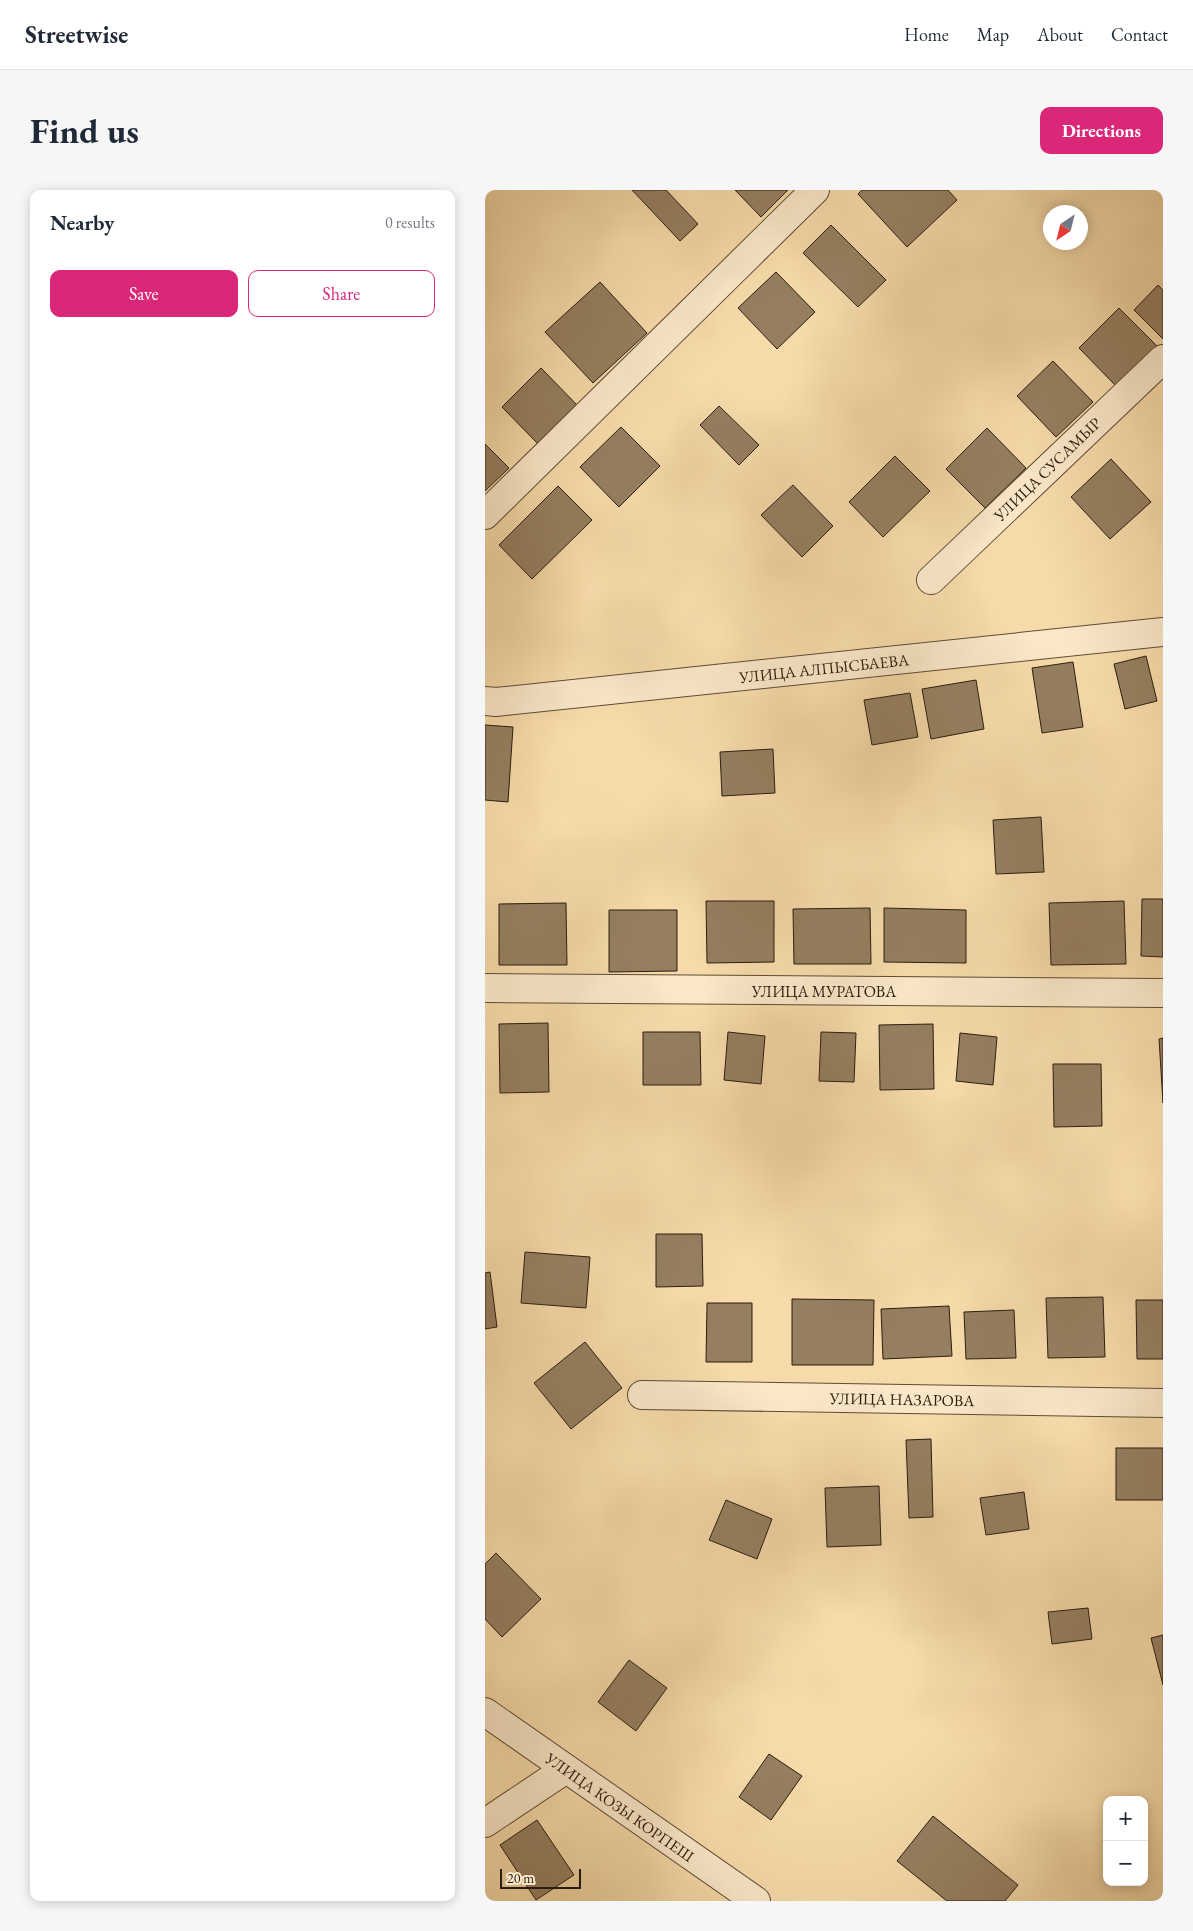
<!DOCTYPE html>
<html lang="en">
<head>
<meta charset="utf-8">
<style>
	:root { --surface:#fff; --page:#f6f6f7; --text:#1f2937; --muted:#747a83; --line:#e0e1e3; --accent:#db2777 }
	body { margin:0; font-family:"EB Garamond",serif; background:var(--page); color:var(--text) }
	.controls { position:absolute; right:15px; bottom:15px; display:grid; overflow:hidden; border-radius:10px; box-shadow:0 2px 12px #0003 }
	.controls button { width:45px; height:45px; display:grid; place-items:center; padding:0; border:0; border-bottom:1px solid var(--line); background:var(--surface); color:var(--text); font:25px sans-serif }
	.compass { position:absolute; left:558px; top:15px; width:45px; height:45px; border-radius:50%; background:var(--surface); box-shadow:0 2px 12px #0003; rotate:215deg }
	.scale { position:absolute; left:15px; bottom:12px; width:81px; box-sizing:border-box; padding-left:5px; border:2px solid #2c1d0f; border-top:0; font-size:14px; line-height:18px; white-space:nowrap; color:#2c1d0f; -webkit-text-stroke:4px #f9e7c8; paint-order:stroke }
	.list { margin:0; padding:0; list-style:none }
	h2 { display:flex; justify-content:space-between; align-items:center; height:65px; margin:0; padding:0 20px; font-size:21px }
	h2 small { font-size:16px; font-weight:400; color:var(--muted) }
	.actions { display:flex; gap:10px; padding:15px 20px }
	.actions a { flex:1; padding:11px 0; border:1px solid var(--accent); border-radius:10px; text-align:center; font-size:18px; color:var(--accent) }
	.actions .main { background:var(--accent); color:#fff }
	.map { position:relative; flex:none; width:678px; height:1711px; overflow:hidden; border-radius:10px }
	header { display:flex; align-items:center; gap:30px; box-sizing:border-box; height:70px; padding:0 25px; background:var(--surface); border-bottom:1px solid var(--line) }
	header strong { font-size:24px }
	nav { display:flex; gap:28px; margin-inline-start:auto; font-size:18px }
	.intro { display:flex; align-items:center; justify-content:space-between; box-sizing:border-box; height:120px; padding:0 30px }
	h1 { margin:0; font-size:35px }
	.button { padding:12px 22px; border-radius:10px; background:var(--accent); color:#fff; font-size:18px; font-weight:700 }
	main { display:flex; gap:30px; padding:0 30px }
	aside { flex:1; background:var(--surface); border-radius:10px; box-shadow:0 2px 12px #0003 }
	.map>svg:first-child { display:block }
	.building { fill:#957f60; stroke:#2c1d0f }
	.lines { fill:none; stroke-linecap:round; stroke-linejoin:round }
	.street-casing { stroke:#5e4c36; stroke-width:30 }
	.street { stroke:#f9e7c8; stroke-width:28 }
	.labels { text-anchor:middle; stroke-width:4; stroke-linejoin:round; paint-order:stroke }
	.street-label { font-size:16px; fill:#2c1d0f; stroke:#f9e7c8 }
</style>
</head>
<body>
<header>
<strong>Streetwise</strong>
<nav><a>Home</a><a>Map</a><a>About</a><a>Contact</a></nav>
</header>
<div class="intro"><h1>Find us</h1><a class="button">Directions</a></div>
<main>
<aside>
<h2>Nearby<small>0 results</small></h2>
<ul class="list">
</ul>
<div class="actions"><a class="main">Save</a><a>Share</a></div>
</aside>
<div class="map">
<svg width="678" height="1711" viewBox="0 0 678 1711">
	<rect width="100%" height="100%" fill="#f6daaa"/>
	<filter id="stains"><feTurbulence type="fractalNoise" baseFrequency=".004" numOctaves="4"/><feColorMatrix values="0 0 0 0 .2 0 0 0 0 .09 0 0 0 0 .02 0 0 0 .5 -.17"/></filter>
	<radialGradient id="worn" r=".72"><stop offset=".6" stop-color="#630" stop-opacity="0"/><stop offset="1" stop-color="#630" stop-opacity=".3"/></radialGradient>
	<g class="building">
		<polygon points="147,0 181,0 213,34 195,51"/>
		<polygon points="250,0 303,0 276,27"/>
		<polygon points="377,0 463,0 472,10 422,57 373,4"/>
		<polygon points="346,35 401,90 373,117 318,63"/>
		<polygon points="291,82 330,122 292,159 253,118"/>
		<polygon points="115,92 162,143 108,193 60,142"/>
		<polygon points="673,95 678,100 678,149 649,120"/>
		<polygon points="634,118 673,157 633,198 594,158"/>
		<polygon points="568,171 608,212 571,247 532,206"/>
		<polygon points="56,178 93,216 54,255 17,217"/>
		<polygon points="234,216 274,255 254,275 215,235"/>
		<polygon points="136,237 175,276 134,317 95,277"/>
		<polygon points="502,238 541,278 500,318 461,279"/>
		<polygon points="0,254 24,278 0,301"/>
		<polygon points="410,266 445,301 398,347 364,312"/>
		<polygon points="626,269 666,312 625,349 586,307"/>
		<polygon points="308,295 348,336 317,367 276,325"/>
		<polygon points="73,296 107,330 47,389 14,355"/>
		<polygon points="661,466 672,511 640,519 629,474"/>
		<polygon points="588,472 598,537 557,543 547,478"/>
		<polygon points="491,490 499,539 446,549 437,499"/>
		<polygon points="425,503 433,547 387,555 379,510"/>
		<polygon points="0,535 28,537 23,612 0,610"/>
		<polygon points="288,559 290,603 237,606 235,562"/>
		<polygon points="556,627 559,682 511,684 508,630"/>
		<polygon points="657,709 678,709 678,767 656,766"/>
		<polygon points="221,711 289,711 289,772 222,773"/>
		<polygon points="639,711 641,774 566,775 564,713"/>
		<polygon points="81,713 82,775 14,775 14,714"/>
		<polygon points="385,718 386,774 309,774 308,719"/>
		<polygon points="399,718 481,720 481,773 399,772"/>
		<polygon points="124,720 192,720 192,781 124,782"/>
		<polygon points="63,833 64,902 15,903 14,834"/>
		<polygon points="448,834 449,899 395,900 394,835"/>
		<polygon points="158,842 215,842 216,895 158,895"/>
		<polygon points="243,842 280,846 276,894 239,890"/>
		<polygon points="336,842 371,843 369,892 334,891"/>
		<polygon points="475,843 512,847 508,895 471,891"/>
		<polygon points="678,848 678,913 674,849"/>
		<polygon points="568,874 616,874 617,936 569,937"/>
		<polygon points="171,1044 217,1044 218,1096 171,1097"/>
		<polygon points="40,1062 105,1067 101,1118 36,1113"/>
		<polygon points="5,1082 12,1137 0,1139 0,1083"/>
		<polygon points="618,1107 620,1167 563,1168 561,1108"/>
		<polygon points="307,1109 389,1110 388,1175 307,1175"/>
		<polygon points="651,1110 678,1110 678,1169 652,1169"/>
		<polygon points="222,1113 267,1113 267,1172 221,1172"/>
		<polygon points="464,1116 467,1166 398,1169 396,1119"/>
		<polygon points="529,1120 531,1168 481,1169 479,1122"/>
		<polygon points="100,1152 137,1198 86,1239 49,1193"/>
		<polygon points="446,1249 448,1327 424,1328 421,1250"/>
		<rect x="631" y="1258" width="47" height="52"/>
		<polygon points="394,1296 396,1355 342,1357 340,1298"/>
		<polygon points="539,1302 544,1339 501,1345 495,1308"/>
		<polygon points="241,1310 287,1329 272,1369 224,1350"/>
		<polygon points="11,1363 56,1409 17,1447 0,1429 0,1374"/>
		<polygon points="603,1418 607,1449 567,1454 563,1422"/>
		<polygon points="678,1445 678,1495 666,1448"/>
		<polygon points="144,1470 182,1498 151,1541 113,1512"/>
		<polygon points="284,1564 317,1586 286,1630 254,1607"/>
		<polygon points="448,1626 533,1695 520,1711 462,1711 412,1671"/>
		<polygon points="52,1630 89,1685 51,1710 15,1655"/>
	</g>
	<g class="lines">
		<g class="street-casing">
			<g id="street">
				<polyline points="0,325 330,0"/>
				<polyline points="446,390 678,169"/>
				<polyline points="0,511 11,512 678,442"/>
				<polyline points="0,798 678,803"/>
				<polyline points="157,1205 678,1213"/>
				<polyline points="0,1522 271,1711"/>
				<polyline points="0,1633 81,1579"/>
			</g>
		</g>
		<use href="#street" class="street"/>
	</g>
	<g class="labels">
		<g class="street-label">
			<text transform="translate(562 279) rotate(-44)" y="6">УЛИЦА СУСАМЫР</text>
			<text transform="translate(339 478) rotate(-6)" y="6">УЛИЦА АЛПЫСБАЕВА</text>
			<text x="339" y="807">УЛИЦА МУРАТОВА</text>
			<text transform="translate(417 1209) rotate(1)" y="6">УЛИЦА НАЗАРОВА</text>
			<text transform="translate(135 1617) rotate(35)" y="6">УЛИЦА КОЗЫ КОРПЕШ</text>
		</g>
	</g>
	<rect width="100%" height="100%" filter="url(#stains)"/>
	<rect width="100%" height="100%" fill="url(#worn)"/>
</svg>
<div class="controls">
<button>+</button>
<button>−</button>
</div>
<svg class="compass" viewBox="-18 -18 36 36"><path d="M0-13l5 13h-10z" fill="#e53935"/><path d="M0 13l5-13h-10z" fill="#747a83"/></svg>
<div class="scale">20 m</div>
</div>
</main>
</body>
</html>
